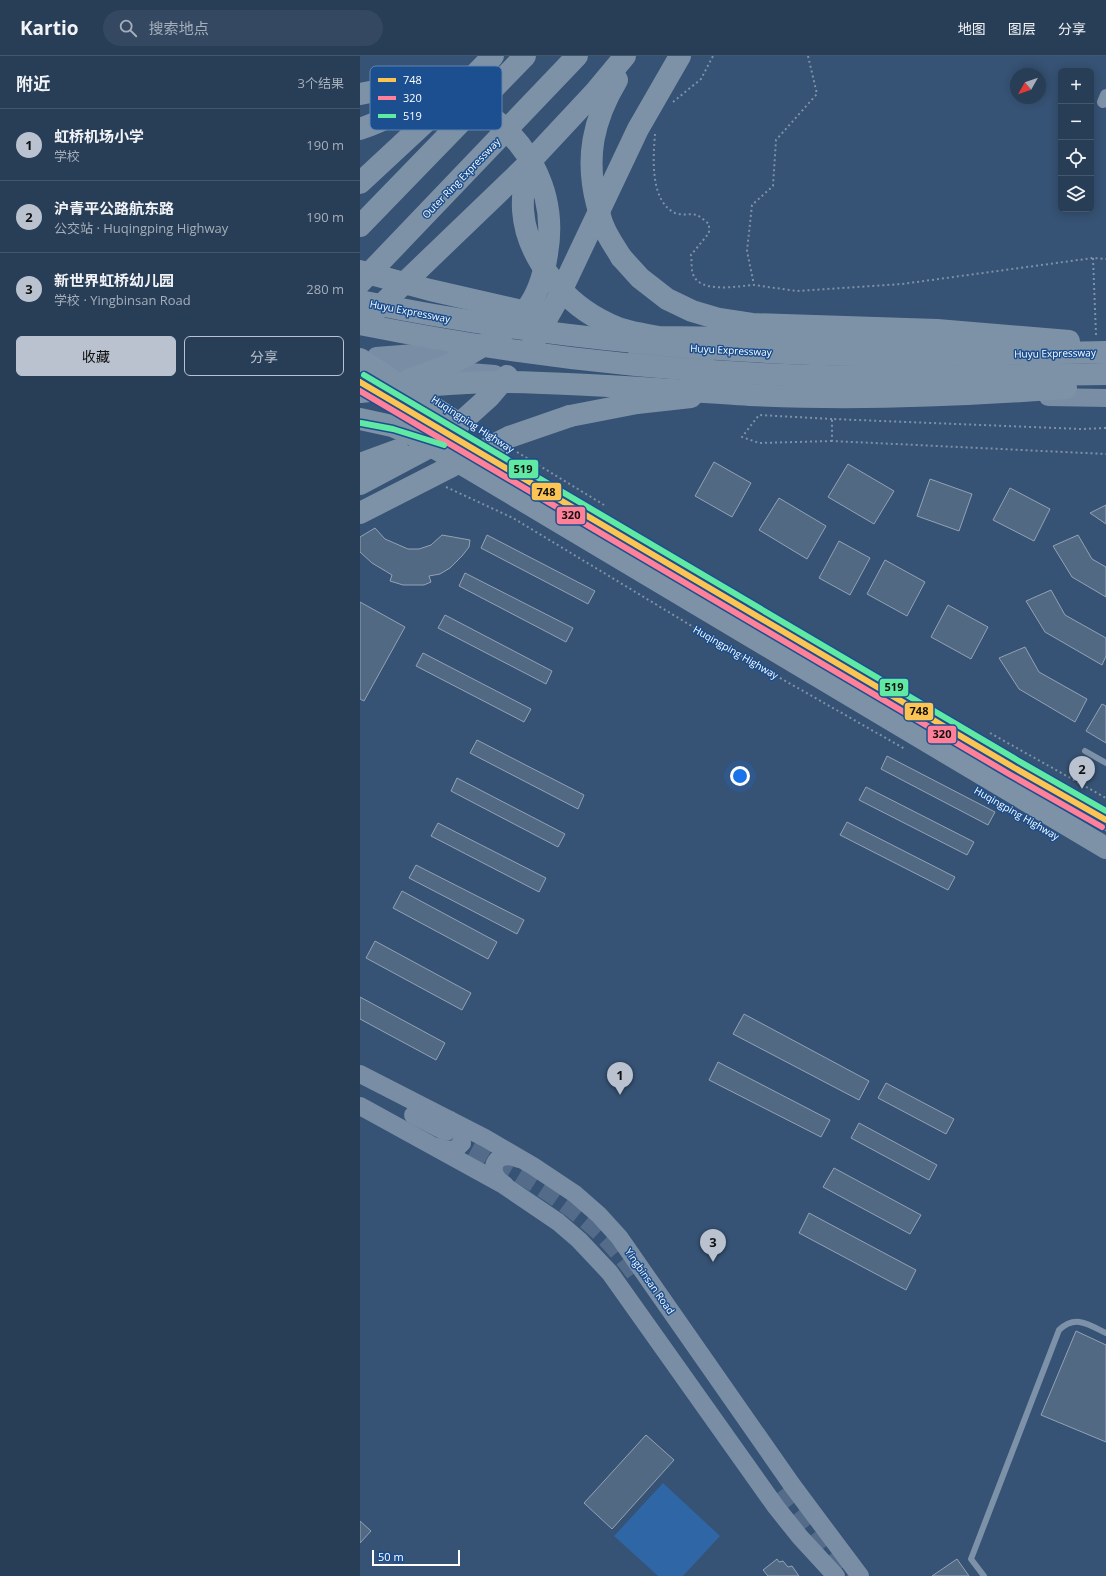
<!DOCTYPE html>
<html lang="zh">
<head>
<meta charset="utf-8">
<style>
	:root { --surface:#283e57; --page:#344961; --text:#f1f3f6; --muted:#a5aeba; --line:#44576d; --accent:#b9c2ce }
	body { margin:0; font-family:"Open Sans","Noto Sans SC",sans-serif; background:var(--page); color:var(--text) }
	.controls { position:absolute; right:12px; top:12px; display:grid; overflow:hidden; border-radius:6px; box-shadow:0 2px 10px #0003 }
	.controls button { width:36px; height:36px; display:grid; place-items:center; padding:0; border:0; border-bottom:1px solid var(--line); background:var(--surface); color:var(--text); font:20px sans-serif }
	.compass { position:absolute; left:650px; top:12px; width:36px; height:36px; border-radius:50%; background:var(--surface); box-shadow:0 2px 10px #0003; rotate:230deg }
	.scale { position:absolute; left:12px; bottom:10px; width:88px; box-sizing:border-box; padding-left:4px; border:2px solid #fff; border-top:0; font-size:11px; line-height:14px; white-space:nowrap; color:#fff; -webkit-text-stroke:3px #1b4f8f; paint-order:stroke }
	.you { position:absolute; left:380px; top:720px; width:14px; height:14px; margin:-10px; border:3px solid #fff; border-radius:50%; background:#1a73e8; box-shadow:0 0 0 6px #1a73e833 }
	.badge { display:grid; place-items:center; width:26px; height:26px; border-radius:50%; background:var(--accent); color:#111; font-size:13px; font-weight:700 }
	.pin { position:absolute; translate:-50% -33px; filter:drop-shadow(0 1px 2px #0008) }
	.pin::after { content:''; position:absolute; top:21px; width:14px; height:12px; background:inherit; clip-path:polygon(0 0,100% 0,50% 100%) }
	.list { margin:0; padding:0; list-style:none }
	h2 { display:flex; justify-content:space-between; align-items:center; height:52px; margin:0; padding:0 16px; font-size:17px }
	h2 small { font-size:13px; font-weight:400; color:var(--muted) }
	.list li { display:grid; grid-template-columns:26px 1fr auto; gap:12px; align-items:center; box-sizing:border-box; height:72px; padding:0 16px; border-top:1px solid var(--line) }
	.list b { display:block; font-size:15px; white-space:nowrap }
	.list p { margin:0; font-size:13px; white-space:nowrap; color:var(--muted) }
	.list em { font-size:13px; font-style:normal; color:var(--muted) }
	.actions { display:flex; gap:8px; padding:12px 16px }
	.actions a { flex:1; padding:9px 0; border:1px solid var(--accent); border-radius:6px; text-align:center; font-size:14px; color:var(--accent) }
	.actions .main { background:var(--accent); color:#111 }
	.icon { flex:none; width:22px; height:22px; fill:none; stroke:currentColor; stroke-width:2; stroke-linecap:round; stroke-linejoin:round }
	.map { position:relative; flex:none; width:746px; height:1520px; overflow:hidden }
	header { display:flex; align-items:center; gap:24px; box-sizing:border-box; height:56px; padding:0 20px; background:var(--surface); border-bottom:1px solid var(--line) }
	header strong { font-size:19px }
	nav { display:flex; gap:22px; margin-inline-start:auto; font-size:14px }
	.search { width:280px; height:36px; background:var(--page); display:flex; align-items:center; gap:10px; box-sizing:border-box; padding:0 14px; border-radius:22px; color:var(--muted); font-size:15px }
	main { display:flex }
	aside { flex:1; background:var(--surface) }
	.map>svg:first-child { display:block }
	.green { fill:#2f66a5 }
	.building { fill:#526984; stroke:#92a2b6 }
	.lines { fill:none; stroke-linecap:round; stroke-linejoin:round }
	.secondary-tunnel { stroke:#546c89; stroke-width:18; stroke-dasharray:18 9; stroke-linecap:butt }
	.path { stroke:#7d92a8; stroke-width:2; stroke-dasharray:2 3; stroke-linecap:butt }
	.lane { stroke:#7d92a8; stroke-width:6 }
	.street { stroke:#7d92a8; stroke-width:12 }
	.secondary { stroke:#798da4; stroke-width:18 }
	.highway { stroke:#7e92a7; stroke-width:22 }
	.highway-bridge { stroke:#7e92a7; stroke-width:22 }
	.bus-1-casing { stroke:#1b4f8f; stroke-width:9 }
	.bus-2-casing { stroke:#1b4f8f; stroke-width:9 }
	.bus-3-casing { stroke:#1b4f8f; stroke-width:9 }
	.bus-1 { stroke:#fcc553; stroke-width:6 }
	.bus-2 { stroke:#ff8098; stroke-width:6 }
	.bus-3 { stroke:#60e9a3; stroke-width:6 }
	.labels { text-anchor:middle; stroke-width:3; stroke-linejoin:round; paint-order:stroke }
	.street-label { font-size:10px; fill:#fff; stroke:#1b4f8f }
	.key { fill:#1b4f8f; stroke:#5f84b1; stroke-width:1 }
	.key-label { font-size:11px; fill:#fff }
	.line-badge { stroke:#1b4f8f; stroke-width:1.5 }
	.pale-badge-label { font-size:11px; text-anchor:middle; font-weight:bold; fill:#111 }
</style>
</head>
<body>
<header>
<strong>Kartio</strong>
<div class="search"><svg class="icon" aria-label="search" viewBox="0 0 24 24"><circle cx="10" cy="10" r="6"/><path d="M15 15l6 6"/></svg>搜索地点</div>
<nav><a>地图</a><a>图层</a><a>分享</a></nav>
</header>
<main>
<aside>
<h2>附近<small>3个结果</small></h2>
<ul class="list">
<li><span class="badge">1</span><div><b>虹桥机场小学</b><p>学校</p></div><em>190 m</em></li>
<li><span class="badge">2</span><div><b>沪青平公路航东路</b><p>公交站 · Huqingping Highway</p></div><em>190 m</em></li>
<li><span class="badge">3</span><div><b>新世界虹桥幼儿园</b><p>学校 · Yingbinsan Road</p></div><em>280 m</em></li>
</ul>
<div class="actions"><a class="main">收藏</a><a>分享</a></div>
</aside>
<div class="map">
<svg width="746" height="1520" viewBox="0 0 746 1520">
	<rect width="100%" height="100%" fill="#365274"/>
	<polygon class="green" points="303,1427 360,1480 323,1520 298,1520 254,1480"/>
	<g class="building">
		<polygon points="354,406 391,427 372,461 335,440"/>
		<polygon points="488,408 534,435 514,468 468,441"/>
		<polygon points="570,423 612,438 599,475 557,460"/>
		<polygon points="650,432 690,453 674,485 633,464"/>
		<polygon points="419,442 466,470 447,503 399,474"/>
		<polygon points="746,449 746,468 730,457"/>
		<polygon points="15,472 25,483 48,493 59,493 71,489 82,479 110,484 109,491 102,500 90,512 80,518 69,520 71,526 64,529 43,529 30,525 32,519 12,507 0,496 0,481"/>
		<polygon points="127,479 235,535 228,548 121,492"/>
		<polygon points="718,479 732,503 746,511 746,541 712,521 693,490"/>
		<polygon points="479,485 510,502 490,539 459,522"/>
		<polygon points="525,504 565,526 547,560 507,538"/>
		<polygon points="105,517 213,572 206,586 99,530"/>
		<polygon points="691,534 705,559 746,582 746,600 742,609 685,576 666,545"/>
		<polygon points="0,546 45,571 4,645 0,643"/>
		<polygon points="588,549 628,571 611,603 571,581"/>
		<polygon points="85,559 192,615 186,628 78,572"/>
		<polygon points="665,591 679,616 727,643 715,666 659,633 639,602"/>
		<polygon points="63,597 171,653 164,666 56,610"/>
		<polygon points="742,648 746,650 746,687 726,675"/>
		<polygon points="117,684 224,739 218,753 110,697"/>
		<polygon points="527,700 635,756 628,769 521,713"/>
		<polygon points="97,722 205,778 198,791 91,735"/>
		<polygon points="506,731 614,786 607,799 499,744"/>
		<polygon points="487,766 595,821 588,834 480,779"/>
		<polygon points="78,767 186,822 179,836 71,780"/>
		<polygon points="56,809 164,864 157,878 49,822"/>
		<polygon points="42,835 137,886 128,903 33,852"/>
		<polygon points="15,885 111,937 102,954 6,902"/>
		<polygon points="0,941 85,987 76,1004 0,963"/>
		<polygon points="384,958 509,1025 499,1044 373,978"/>
		<polygon points="358,1006 470,1064 461,1081 349,1024"/>
		<polygon points="526,1027 594,1063 586,1078 518,1042"/>
		<polygon points="499,1067 577,1109 569,1124 491,1082"/>
		<polygon points="474,1112 561,1159 550,1178 463,1131"/>
		<polygon points="449,1157 556,1214 546,1234 439,1177"/>
		<polygon points="716,1275 746,1289 746,1386 681,1359"/>
		<polygon points="286,1379 314,1404 252,1473 224,1447"/>
		<polygon points="0,1465 11,1475 0,1487"/>
		<polygon points="417,1503 419,1506 423,1505 428,1511 432,1510 439,1520 408,1520 403,1514"/>
		<polygon points="597,1503 609,1520 572,1520"/>
	</g>
	<g class="lines">
		<g class="secondary-tunnel">
			<path d="M89,1078C139,1107 193,1134 237,1174C252,1188 266,1205 278,1222"/>
			<polyline points="420,1435 488,1520"/>
		</g>
		<g class="path">
			<polyline points="448,0 457,38 416,84 413,130 392,149 387,195 394,229 437,235 542,228 733,202 746,203"/>
			<polyline points="313,46 341,23 353,0"/>
			<path d="M295,78C293,102 290,145 315,157C322,160 330,157 337,159C341,161 345,165 349,168V177L331,199C332,205 331,213 333,218C339,238 379,230 394,229"/>
			<polyline points="733,202 736,279"/>
			<polyline points="746,372 721,373 472,363 472,385 746,398"/>
			<polyline points="472,385 399,387 382,381 399,359 472,363"/>
			<polyline points="157,396 244,449"/>
			<polyline points="86,431 153,462 378,598 545,693"/>
			<polyline points="630,677 746,742"/>
		</g>
		<g class="lane">
			<polyline points="725,695 746,707"/>
			<path d="M624,1520L611,1503L699,1274C716,1258 729,1269 746,1277"/>
		</g>
		<polyline class="street" points="743,46 746,39"/>
		<g class="secondary">
			<polyline points="277,299 345,302"/>
			<polyline points="16,300 106,293"/>
			<polyline points="7,308 135,318"/>
			<polyline points="688,341 746,342"/>
			<polyline points="0,1018 125,1082 173,1110 215,1138 239,1159 259,1181 432,1429 500,1520"/>
			<polyline points="0,1050 142,1128 198,1166 219,1184 250,1217 416,1451 440,1481 476,1520"/>
			<polyline points="53,1059 86,1076"/>
			<polyline points="78,1091 85,1094 95,1094 102,1087 101,1076 90,1064"/>
			<path d="M145,1129C125,1118 133,1092 159,1103"/>
		</g>
		<g class="highway">
			<path d="M257,24C233,64 225,102 237,148C239,155 240,162 243,169C247,180 255,191 261,201"/>
			<path d="M0,73C31,62 58,47 86,30"/>
			<path d="M165,111C165,125 162,140 163,154C166,202 206,249 249,268C265,276 282,278 299,281L458,283L589,288L617,299"/>
			<polyline points="0,127 99,35 133,0"/>
			<polyline points="0,170 165,0"/>
			<polyline points="0,227 217,0"/>
			<polyline points="10,260 165,111 235,36 265,0"/>
			<polyline points="0,303 96,366"/>
			<polyline points="4,329 653,711 746,764"/>
			<polyline points="210,360 277,347 331,341"/>
			<polyline points="0,363 32,370 53,379 746,792"/>
		</g>
		<g class="highway-bridge">
			<path d="M0,38C35,30 81,31 112,49C167,79 198,136 187,198C184,218 177,241 164,256C136,287 89,312 50,323"/>
			<polyline points="261,201 280,222 307,243 332,255 359,263 392,268 577,274 709,285"/>
			<polyline points="0,215 70,234 175,258"/>
			<path d="M0,245C140,274 283,290 426,297C532,302 639,298 746,296"/>
			<path d="M0,268C140,296 283,314 426,319C532,323 639,319 746,318"/>
			<polyline points="173,287 196,246 278,73 320,0"/>
			<path d="M0,336C49,331 97,326 146,326C227,327 309,334 390,339C495,344 601,340 706,332"/>
			<polyline points="0,408 38,394"/>
			<polyline points="0,428 79,386 129,341 147,320"/>
			<polyline points="0,457 149,381 210,360"/>
		</g>
		<g class="bus-1-casing">
			<polyline id="bus-1" points="0,326 653,711 746,764"/>
		</g>
		<g class="bus-2-casing">
			<polyline id="bus-2" points="0,335 649,718 742,771"/>
		</g>
		<g class="bus-3-casing">
			<g id="bus-3">
				<polyline points="4,319 657,704 746,755"/>
				<polyline points="1,367 33,373 84,389"/>
			</g>
		</g>
		<use href="#bus-1" class="bus-1"/>
		<use href="#bus-2" class="bus-2"/>
		<use href="#bus-3" class="bus-3"/>
	</g>
	<g class="labels">
		<g class="street-label">
			<text transform="translate(101 122) rotate(-46)" y="4">Outer Ring Expressway</text>
			<text transform="translate(50 255) rotate(11)" y="4">Huyu Expressway</text>
			<text transform="translate(371 294) rotate(3)" y="4">Huyu Expressway</text>
			<text transform="translate(695 297) rotate(-1)" y="4">Huyu Expressway</text>
			<text transform="translate(113 368) rotate(33)" y="4">Huqingping Highway</text>
			<text transform="translate(376 596) rotate(30)" y="4">Huqingping Highway</text>
			<text transform="translate(657 757) rotate(30)" y="4">Huqingping Highway</text>
			<text transform="translate(290 1225) rotate(55)" y="4">Yingbinsan Road</text>
		</g>
	</g>
	<rect x="10" y="10" width="132" height="64" rx="6" class="key"/>
	<rect x="18" y="22" width="18" height="4" fill="#fcc553"/>
	<rect x="18" y="40" width="18" height="4" fill="#ff8098"/>
	<rect x="18" y="58" width="18" height="4" fill="#60e9a3"/>
	<g class="key-label">
		<text x="43" y="28">748</text>
		<text x="43" y="46">320</text>
		<text x="43" y="64">519</text>
	</g>
	<g class="line-badge">
		<rect x="148" y="403" width="31" height="20" rx="4" fill="#60e9a3"/>
		<rect x="171" y="426" width="31" height="19" rx="4" fill="#fcc553"/>
		<rect x="196" y="450" width="30" height="19" rx="4" fill="#ff8098"/>
		<rect x="519" y="622" width="30" height="19" rx="4" fill="#60e9a3"/>
		<rect x="544" y="646" width="30" height="19" rx="4" fill="#fcc553"/>
		<rect x="567" y="669" width="30" height="19" rx="4" fill="#ff8098"/>
	</g>
	<g class="pale-badge-label">
		<text x="163" y="417">519</text>
		<text x="186" y="440">748</text>
		<text x="211" y="463">320</text>
		<text x="534" y="635">519</text>
		<text x="559" y="659">748</text>
		<text x="582" y="682">320</text>
	</g>
</svg>
<div class="controls">
<button>+</button>
<button>−</button>
<button><svg class="icon" aria-label="locate" viewBox="0 0 24 24"><circle cx="12" cy="12" r="6"/><path d="M12 2v4M12 18v4M2 12h4M18 12h4"/></svg></button>
<button><svg class="icon" aria-label="layers" viewBox="0 0 24 24"><path d="M12 4l9 5-9 5-9-5zM3 14l9 5 9-5"/></svg></button>
</div>
<svg class="compass" viewBox="-18 -18 36 36"><path d="M0-13l5 13h-10z" fill="#e53935"/><path d="M0 13l5-13h-10z" fill="#a5aeba"/></svg>
<div class="scale">50 m</div>
<div class="you"></div>
<div class="pin badge" style="left:260px;top:1039px">1</div>
<div class="pin badge" style="left:722px;top:733px">2</div>
<div class="pin badge" style="left:353px;top:1206px">3</div>
</div>
</main>
</body>
</html>
